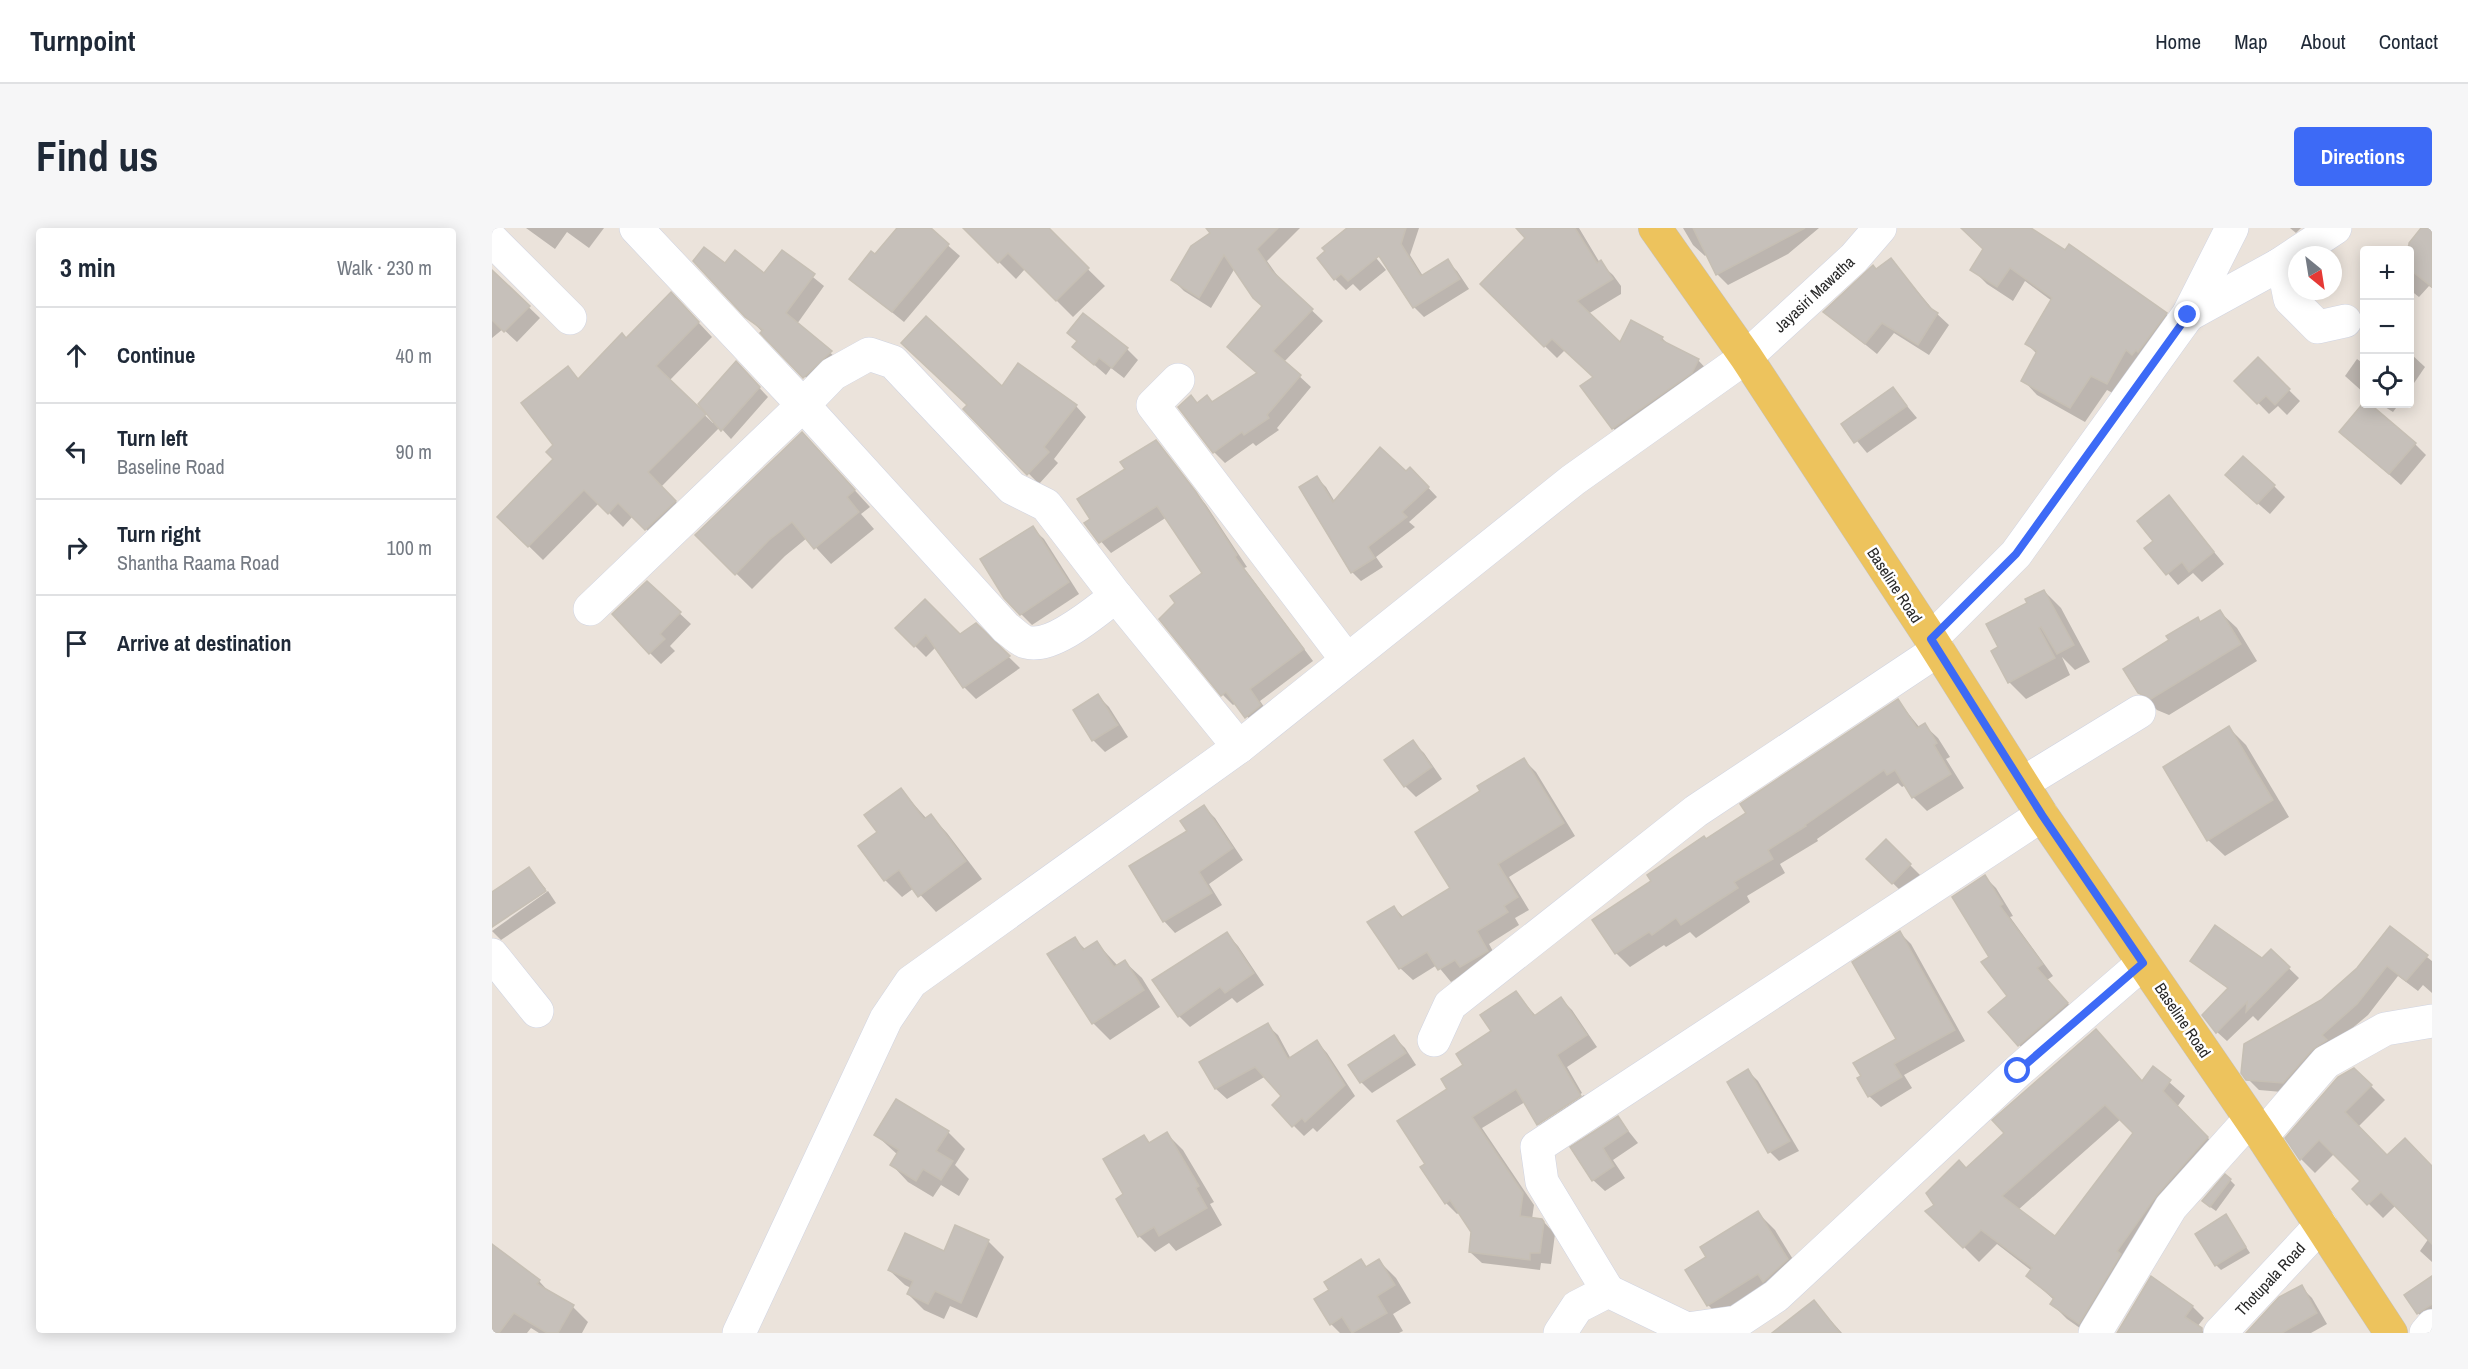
<!DOCTYPE html>
<html lang="en">
<head>
<meta charset="utf-8">
<style>
	:root { --surface:#fff; --page:#f6f6f7; --text:#1f2937; --muted:#747a83; --line:#e0e1e3; --accent:#3d6af6 }
	body { margin:0; font-family:"Archivo Narrow",sans-serif; background:var(--page); color:var(--text) }
	.controls { position:absolute; right:18px; top:18px; display:grid; overflow:hidden; border-radius:6px; box-shadow:0 3px 15px #0003 }
	.controls button { width:54px; height:54px; display:grid; place-items:center; padding:0; border:0; border-bottom:2px solid var(--line); background:var(--surface); color:var(--text); font:30px sans-serif }
	.compass { position:absolute; left:1796px; top:18px; width:54px; height:54px; border-radius:50%; background:var(--surface); box-shadow:0 3px 15px #0003; rotate:150deg }
	.stop { position:absolute; width:18px; height:18px; margin:-14px; border:4px solid #3d6af6; border-radius:50%; background:#fff }
	.stop.end { background:#3d6af6; border-color:#fff; box-shadow:0 2px 6px #0008 }
	.list { margin:0; padding:0; list-style:none }
	h2 { display:flex; justify-content:space-between; align-items:center; height:78px; margin:0; padding:0 24px; font-size:26px }
	h2 small { font-size:20px; font-weight:400; color:var(--muted) }
	.list li { display:grid; grid-template-columns:39px 1fr auto; gap:18px; align-items:center; box-sizing:border-box; height:96px; padding:0 24px; border-top:2px solid var(--line) }
	.list b { display:block; font-size:22px; white-space:nowrap }
	.list p { margin:0; font-size:20px; white-space:nowrap; color:var(--muted) }
	.list em { font-size:20px; font-style:normal; color:var(--muted) }
	.icon { flex:none; width:33px; height:33px; fill:none; stroke:currentColor; stroke-width:2; stroke-linecap:round; stroke-linejoin:round }
	.map { position:relative; flex:none; width:1940px; height:1105px; overflow:hidden; border-radius:6px }
	header { display:flex; align-items:center; gap:36px; box-sizing:border-box; height:84px; padding:0 30px; background:var(--surface); border-bottom:2px solid var(--line) }
	header strong { font-size:28px }
	nav { display:flex; gap:33px; margin-inline-start:auto; font-size:21px }
	.intro { display:flex; align-items:center; justify-content:space-between; box-sizing:border-box; height:144px; padding:0 36px }
	h1 { margin:0; font-size:42px }
	.button { padding:15px 27px; border-radius:6px; background:var(--accent); color:#fff; font-size:21px; font-weight:700 }
	main { display:flex; gap:36px; padding:0 36px }
	aside { flex:1; background:var(--surface); border-radius:6px; box-shadow:0 3px 15px #0003 }
	.map>svg:first-child { display:block }
	.shadow { fill:#0003; fill-rule:evenodd }
	.building { fill:#c6c0ba; stroke:#c6bfb4; stroke-width:1.5; fill-rule:evenodd }
	.lines { fill:none; stroke-linecap:round; stroke-linejoin:round }
	.minor-casing { stroke:#d0d4e2; stroke-width:34 }
	.primary-casing { stroke:#c3c3c3; stroke-width:34 }
	.minor { stroke:#fff; stroke-width:33 }
	.primary { stroke:#edc35d; stroke-width:33 }
	.route { stroke:#3d6af6; stroke-width:8 }
	.labels { text-anchor:middle; stroke-width:5; stroke-linejoin:round; paint-order:stroke }
	.street-label { font-size:16px; fill:#292929; stroke:#fff }
</style>
</head>
<body>
<header>
<strong>Turnpoint</strong>
<nav><a>Home</a><a>Map</a><a>About</a><a>Contact</a></nav>
</header>
<div class="intro"><h1>Find us</h1><a class="button">Directions</a></div>
<main>
<aside>
<h2>3 min<small>Walk · 230 m</small></h2>
<ul class="list">
<li><svg class="icon" aria-label="ahead" viewBox="0 0 24 24"><path d="M12 20V5M6 11l6-6 6 6"/></svg><div><b>Continue</b></div><em>40 m</em></li>
<li><svg class="icon" aria-label="left" viewBox="0 0 24 24"><path d="M17 20v-9H6M10 6l-5 5 5 5"/></svg><div><b>Turn left</b><p>Baseline Road</p></div><em>90 m</em></li>
<li><svg class="icon" aria-label="right" viewBox="0 0 24 24"><path d="M7 20v-9h11M14 6l5 5-5 5"/></svg><div><b>Turn right</b><p>Shantha Raama Road</p></div><em>100 m</em></li>
<li><svg class="icon" aria-label="arrive" viewBox="0 0 24 24"><path d="M6 21V4h12l-3 4 3 4H6"/></svg><div><b>Arrive at destination</b></div></li>
</ul>
</aside>
<div class="map">
<svg width="1940" height="1105" viewBox="0 0 1940 1105">
	<rect width="100%" height="100%" fill="#ebe3db"/>
	<g class="shadow">
		<polygon points="34,0 112,0 97,20 75,4 63,21"/>
		<polygon points="407,0 436,0 468,28 412,94 359,51"/>
		<polygon points="490,0 554,0 613,58 581,89 533,41 524,51 481,8"/>
		<polygon points="727,0 808,0 775,33 790,54 831,93 792,134 819,159 785,200 787,202 764,218 761,215 733,235 722,224 699,169 706,176 721,175 766,146 772,79 743,40 719,80 692,63 681,52"/>
		<polygon points="891,0 927,0 918,27 931,48 955,33 965,43 977,61 932,89 922,79"/>
		<polygon points="1026,0 1087,0 1108,35 1121,47 1129,58 1129,66 1096,86 1128,116 1140,94 1170,110 1178,118 1206,132 1218,145 1133,213 1121,200 1090,159 1102,150 1073,122 1065,130 990,56 1035,10"/>
		<polygon points="1191,0 1327,0 1296,26 1236,57 1225,46 1215,26 1213,28 1201,17"/>
		<polygon points="1471,0 1536,0 1674,86 1689,101 1630,170 1615,162 1593,194 1545,167 1531,152 1545,126 1535,116 1560,73 1533,53 1521,73 1495,56 1480,41 1493,21"/>
		<polygon points="1798,0 1809,0 1804,5"/>
		<polygon points="1931,0 1940,0 1940,60 1937,58 1927,69 1918,62 1918,22 1912,22"/>
		<polygon points="872,15 894,42 868,63 861,56 854,62 843,51"/>
		<polygon points="290,24 332,58 305,96 350,135 323,159 254,87 233,37 273,47"/>
		<polygon points="1399,32 1443,84 1457,97 1437,127 1402,105 1385,126 1333,84"/>
		<polygon points="0,44 48,90 25,114 11,101 0,110"/>
		<polygon points="193,80 220,109 177,153 221,195 244,135 276,169 239,211 228,199 169,259 197,287 168,315 141,288 131,299 107,275 51,332 7,289 63,231 63,217 76,140 87,152 134,112"/>
		<polygon points="582,119 635,121 646,132 632,150 619,140 614,147"/>
		<polygon points="1918,125 1933,139 1918,161"/>
		<polygon points="1865,131 1872,136 1872,165 1853,148"/>
		<polygon points="1766,132 1808,173 1795,187 1786,178 1777,186 1745,153"/>
		<polygon points="511,160 584,178 594,189 562,231 566,235 547,256 473,181"/>
		<polygon points="1401,161 1425,190 1375,225 1351,196"/>
		<polygon points="1888,176 1907,176 1901,184"/>
		<polygon points="1849,204 1923,216 1934,227 1909,257"/>
		<polygon points="664,214 714,277 755,339 752,340 821,433 768,473 779,489 765,500 744,475 741,477 731,467 669,391 712,345 675,289 619,325 594,296 600,291 635,242"/>
		<polygon points="326,222 378,279 369,286 382,301 339,336 315,310 293,328 260,361 205,307"/>
		<polygon points="914,245 927,250 945,269 917,294 923,299 884,329 891,339 869,353 860,344 825,250 834,259 843,274"/>
		<polygon points="1746,258 1782,258 1793,269 1778,286"/>
		<polygon points="1677,269 1732,336 1710,354 1701,345 1686,357 1654,320 1663,313"/>
		<polygon points="540,300 552,311 587,366 540,397 529,386"/>
		<polygon points="155,355 199,396 178,418 183,423 169,436 158,425"/>
		<polygon points="1552,363 1569,380 1598,434 1583,442 1570,429 1578,447 1534,471 1517,454 1508,419 1537,375"/>
		<polygon points="1728,384 1745,400 1765,433 1677,487 1665,482 1647,464 1679,413 1705,391 1709,395"/>
		<polygon points="484,397 528,440 484,471 472,459 444,419 434,429 405,400 467,408"/>
		<polygon points="606,468 617,479 636,509 613,524 601,512 583,482"/>
		<polygon points="1406,473 1428,500 1432,497 1446,510 1458,529 1454,531 1472,560 1435,583 1421,569 1414,557 1410,559 1406,555 1325,611 1326,613 1288,636 1293,645 1255,668 1258,674 1204,710 1198,704 1174,719 1172,717 1138,739 1124,725 1103,693 1256,586"/>
		<polygon points="1737,500 1754,517 1797,589 1733,628 1716,612"/>
		<polygon points="920,514 932,525 950,551 924,569 913,558"/>
		<polygon points="1031,531 1044,544 1083,608 1017,649 1037,682 1023,690 1027,697 997,716 1008,736 975,744 959,754 945,737 921,752 908,740 902,679 912,690 960,660 990,564"/>
		<polygon points="409,562 435,591 439,588 455,605 490,651 444,684 422,660 410,669 393,652 387,605"/>
		<polygon points="712,579 723,590 751,632 717,656 730,677 683,705 672,693 639,638 697,603"/>
		<polygon points="1394,613 1429,648 1412,666 1376,631"/>
		<polygon points="37,641 54,661 0,698 0,666"/>
		<polygon points="1493,649 1504,660 1521,688 1518,689 1561,748 1555,752 1586,787 1538,829 1498,784 1517,768"/>
		<polygon points="56,663 64,675 9,712 0,703"/>
		<polygon points="1898,700 1940,733 1940,765 1931,757 1926,763 1906,748 1876,787 1839,818 1802,865 1767,862 1756,851 1829,773 1866,741"/>
		<polygon points="1408,705 1419,716 1473,813 1412,847 1420,860 1389,879 1377,868 1406,812"/>
		<polygon points="735,706 746,718 772,757 745,775 740,770 698,799 687,788"/>
		<polygon points="583,711 594,722 605,715 626,738 633,734 650,750 668,779 618,812 601,795"/>
		<polygon points="1779,723 1807,750 1766,793 1761,788 1735,813 1725,804 1737,761 1700,733 1770,732"/>
		<polygon points="1024,765 1044,788 1069,771 1080,782 1105,819 1075,839 1090,865 1047,894 1047,897 1033,874 990,900 1042,977 1040,991 1050,992 1063,1006 1059,1036 1049,1035 1048,1042 990,1035 978,1024 981,1003 968,984 965,986 954,975 935,936 958,862 1001,803"/>
		<polygon points="775,797 786,807 799,831 825,814 835,825 863,868 825,904 821,900 812,908 802,898 782,877 792,868 774,848 735,871 724,861 710,835"/>
		<polygon points="902,809 913,820 924,837 880,865 869,854"/>
		<path d="M1661,840L1693,868L1685,879L1731,925L1595,1105L1575,1091L1560,1076L1562,1072L1536,1048L1540,1043L1505,1016L1487,1034L1436,983L1474,942L1651,854ZM1629,891L1643,905L1563,1010L1526,982Z"/>
		<polygon points="1862,841 1893,872 1866,899 1896,929 1940,940 1940,1034 1928,1023 1937,1010 1904,977 1891,990 1862,961 1870,953 1843,925 1823,945 1809,931 1795,910"/>
		<polygon points="1256,843 1266,853 1307,923 1287,933 1278,924"/>
		<polygon points="1092,867 1099,880 1057,907 1047,897"/>
		<polygon points="1126,890 1146,915 1121,932 1133,950 1113,963 1101,952 1081,920"/>
		<polygon points="456,904 473,921 463,937 477,951 467,968 449,957 441,969 416,954 400,937 406,927 384,907"/>
		<polygon points="675,906 691,922 722,974 718,976 730,997 684,1023 677,1015 663,1024 647,1008 633,967 651,908 659,916"/>
		<polygon points="1738,952 1743,957 1724,983 1717,978"/>
		<polygon points="1266,985 1283,1002 1310,1046 1233,1094 1216,1077 1216,1029"/>
		<polygon points="1734,988 1758,1025 1729,1042 1724,1037"/>
		<polygon points="496,1013 512,1029 485,1090 458,1078 452,1091 432,1082 416,1066 419,1060 413,1057 397,1042"/>
		<polygon points="0,1029 47,1053 60,1067 81,1079 96,1094 90,1105 47,1105 39,1100 35,1105 0,1105"/>
		<polygon points="869,1033 876,1040 887,1033 904,1050 919,1075 901,1086 911,1103 907,1105 848,1105 839,1096 839,1062"/>
		<polygon points="1660,1050 1701,1079 1712,1090 1705,1099 1713,1105 1638,1105"/>
		<polygon points="1940,1050 1940,1099 1926,1085 1914,1068"/>
		<polygon points="1809,1059 1820,1070 1835,1096 1819,1105 1756,1105"/>
		<polygon points="1322,1074 1350,1105 1283,1105"/>
	</g>
	<g class="building">
		<polygon points="405,0 439,0 457,16 400,84 357,51 379,23 383,26"/>
		<polygon points="471,0 557,0 597,40 564,73 516,25 506,35"/>
		<polygon points="714,0 786,0 765,21 780,43 821,81 781,123 809,147 775,187 777,190 752,207 750,204 721,225 686,179 699,167 705,175 715,167 720,174 765,145 735,119 770,78 761,70 732,27 707,70 679,52 699,18 718,5"/>
		<polygon points="855,0 914,0 909,16 929,48 956,31 968,51 921,80 887,28 856,53 849,46 842,52 825,30 833,23 830,20"/>
		<polygon points="1024,0 1083,0 1105,35 1109,32 1121,51 1085,73 1128,114 1139,92 1171,109 1169,112 1207,131 1200,145 1120,201 1088,158 1101,149 1060,111 1052,119 988,56 1033,10"/>
		<polygon points="1201,0 1313,0 1224,47"/>
		<polygon points="1469,0 1539,0 1573,22 1577,16 1675,85 1646,124 1644,122 1640,127 1634,122 1615,156 1599,148 1578,180 1529,153 1545,123 1533,116 1560,70 1518,40 1505,59 1478,42 1491,21"/>
		<polygon points="1929,0 1940,0 1940,59 1917,41 1917,15"/>
		<polygon points="212,19 233,35 243,22 272,45 290,22 323,46 294,85 340,123 311,150 268,105 271,102 253,89 201,33"/>
		<polygon points="1399,30 1438,80 1446,85 1426,117 1390,95 1373,116 1331,84 1381,37 1384,41"/>
		<polygon points="0,42 38,78 12,104 0,92"/>
		<polygon points="179,64 207,94 164,138 214,186 156,244 184,273 153,302 126,275 116,286 92,262 36,319 5,289 61,231 54,224 61,217 29,175 76,138 86,151 130,105 134,110"/>
		<polygon points="591,85 636,120 620,140 607,130 602,137 580,119 585,113 575,105"/>
		<polygon points="434,88 510,158 526,135 585,177 552,219 557,224 535,247 471,181 475,177 409,115"/>
		<polygon points="1766,129 1798,161 1783,177 1774,168 1765,176 1742,153"/>
		<polygon points="244,133 268,159 229,203 206,176"/>
		<polygon points="1401,159 1415,178 1362,215 1349,196"/>
		<polygon points="1872,174 1878,176 1924,215 1897,246 1847,204"/>
		<polygon points="310,204 363,262 355,269 367,284 322,321 300,294 277,312 243,347 203,307"/>
		<polygon points="664,212 704,264 745,327 743,329 812,421 758,461 769,477 753,490 734,464 729,468 667,391 683,375 678,368 710,345 665,278 607,315 592,295 598,291 585,271 633,241 628,234"/>
		<polygon points="888,219 914,243 918,239 937,259 910,284 915,289 876,319 883,330 859,345 807,259 825,248 841,274"/>
		<polygon points="1751,228 1783,257 1765,276 1733,247"/>
		<polygon points="1677,267 1722,324 1697,344 1690,334 1674,347 1652,320 1661,313 1645,293"/>
		<polygon points="541,298 577,354 528,387 512,370 488,331"/>
		<polygon points="155,353 189,384 168,406 173,411 157,426 120,386"/>
		<polygon points="1552,362 1582,417 1565,426 1549,399 1547,400 1563,430 1516,455 1499,423 1506,419 1494,396 1535,375 1533,371"/>
		<polygon points="433,371 468,406 484,395 518,428 471,460 434,407 422,419 403,400"/>
		<polygon points="1728,382 1749,416 1659,471 1646,465 1631,441 1677,412 1674,408 1706,389 1708,394"/>
		<polygon points="606,466 626,497 600,513 581,482"/>
		<polygon points="1406,471 1425,500 1433,495 1445,515 1442,517 1459,546 1420,570 1403,542 1395,547 1392,542 1313,597 1314,598 1276,622 1281,631 1242,654 1246,660 1189,697 1184,690 1160,707 1157,704 1123,726 1100,692 1159,653 1155,647 1212,608 1214,611 1254,585 1248,576"/>
		<polygon points="1737,498 1781,572 1715,613 1671,539"/>
		<polygon points="921,512 940,539 912,559 892,532"/>
		<polygon points="1032,530 1072,595 1006,636 1026,669 1012,678 1016,684 985,703 996,723 968,739 963,732 946,742 935,724 907,741 875,694 902,678 909,690 958,660 923,604 988,563 985,558"/>
		<polygon points="409,560 432,591 439,586 474,633 426,669 407,642 392,653 366,618 385,604 372,587"/>
		<polygon points="712,577 741,620 707,644 720,665 671,694 637,638 695,603 688,593"/>
		<polygon points="1394,611 1419,636 1400,656 1374,631"/>
		<polygon points="37,639 54,663 0,699 0,664"/>
		<polygon points="1493,647 1511,676 1508,678 1551,736 1545,740 1576,775 1526,818 1496,784 1515,768 1489,734 1497,729 1460,669"/>
		<polygon points="1723,697 1770,730 1779,721 1798,739 1754,784 1755,774 1724,805 1710,787 1736,760 1698,733"/>
		<polygon points="1898,698 1936,727 1914,753 1895,738 1865,776 1830,807 1835,812 1820,822 1791,855 1754,852 1749,845 1752,816 1829,772 1865,740"/>
		<polygon points="1408,703 1463,802 1402,836 1410,849 1376,869 1365,850 1369,848 1361,835 1404,811 1360,734"/>
		<polygon points="735,704 762,745 733,765 728,759 686,789 660,752"/>
		<polygon points="583,709 591,722 605,713 622,739 633,732 652,762 600,796 555,726"/>
		<polygon points="1024,763 1042,788 1069,769 1095,807 1065,827 1089,868 1045,897 1024,861 980,889 1031,965 1028,988 1050,991 1052,994 1048,1025 1038,1025 1038,1032 977,1024 979,1004 958,972 953,976 928,939 933,936 905,893 955,861 949,851 971,837 964,826 999,803 988,787"/>
		<polygon points="776,795 796,831 825,812 853,857 813,894 810,890 800,899 780,877 789,868 763,839 723,861 707,834"/>
		<path d="M1604,801L1650,853L1661,838L1679,852L1671,863L1716,909L1665,967L1625,1023L1629,1026L1587,1096L1558,1076L1562,1070L1534,1048L1540,1040L1489,1002L1471,1020L1433,983L1442,977L1434,965L1467,932L1474,940L1512,905L1500,892ZM1613,877L1641,905L1563,1008L1510,968Z"/>
		<polygon points="902,807 914,825 868,855 856,837"/>
		<polygon points="1862,840 1880,857 1853,884 1895,927 1913,910 1940,938 1940,1016 1889,964 1875,977 1860,961 1868,953 1827,912 1808,932 1793,910 1846,849"/>
		<polygon points="1256,841 1298,913 1276,925 1235,854"/>
		<polygon points="404,871 457,903 444,923 461,933 449,952 431,941 424,953 398,937 407,922 382,907"/>
		<polygon points="1126,888 1136,903 1111,920 1122,938 1100,953 1078,919"/>
		<polygon points="675,904 707,958 704,960 715,980 667,1008 662,999 646,1009 624,971 631,966 611,931 652,907 657,915"/>
		<polygon points="1733,946 1739,951 1718,979 1710,973"/>
		<polygon points="1266,983 1296,1031 1271,1054 1266,1046 1215,1078 1193,1042 1214,1029 1208,1019"/>
		<polygon points="1734,986 1754,1019 1723,1038 1703,1006"/>
		<polygon points="463,997 497,1012 469,1075 443,1063 436,1076 415,1066 421,1053 396,1042 413,1005 452,1023"/>
		<polygon points="0,1016 48,1052 45,1056 82,1077 66,1105 55,1105 22,1085 7,1105 0,1105"/>
		<polygon points="869,1031 874,1039 887,1031 903,1057 885,1068 895,1085 860,1105 850,1089 838,1097 822,1071 837,1062 832,1054"/>
		<polygon points="1659,1048 1701,1078 1693,1089 1710,1100 1710,1105 1625,1105"/>
		<polygon points="1940,1048 1940,1076 1925,1086 1912,1067"/>
		<polygon points="1810,1057 1825,1085 1790,1105 1754,1105 1787,1069"/>
		<polygon points="1322,1072 1348,1105 1280,1105"/>
	</g>
	<g class="lines">
		<g class="minor-casing">
			<g id="minor">
				<path d="M144,0L311,177L514,400C520,404 527,412 534,414C560,422 603,384 624,368"/>
				<polyline points="0,12 78,90"/>
				<polyline points="1787,37 1794,51 1798,71 1826,99 1853,93"/>
				<polyline points="1696,87 1787,37 1843,0"/>
				<polyline points="686,152 661,177 855,432"/>
				<polyline points="98,381 311,177 341,146 377,126 401,134 520,260 554,277 624,368 747,519"/>
				<polyline points="1439,411 1524,326 1696,87 1740,0"/>
				<polyline points="1531,555 1647,484"/>
				<polyline points="0,727 45,783"/>
				<polyline points="942,812 958,777 1204,583 1446,422"/>
				<polyline points="1770,908 1834,834 1893,801 1940,793"/>
				<polyline points="1116,1063 1050,954 1045,919 1550,587"/>
				<polyline points="247,1105 394,791 419,754 747,519 1081,252 1254,129 1362,30 1388,0"/>
				<polyline points="1068,1105 1085,1079 1116,1063 1195,1101 1245,1094 1284,1068 1526,843 1651,735"/>
				<polyline points="1603,1105 1679,979 1758,891"/>
				<polyline points="1728,1105 1829,997"/>
				<polyline points="1934,1105 1940,1098"/>
			</g>
		</g>
		<g class="primary-casing">
			<polyline id="primary" points="1163,0 1254,129 1439,411 1550,587 1770,908 1899,1105"/>
		</g>
		<use href="#minor" class="minor"/>
		<use href="#primary" class="primary"/>
	</g>
	<g class="lines">
		<polyline class="route" points="1526,843 1651,735 1550,587 1439,411 1524,326 1696,87"/>
	</g>
	<g class="labels">
		<g class="street-label">
			<text transform="translate(1322 66) rotate(-43)" y="6">Jayasiri Mawatha</text>
			<text transform="translate(1403 357) rotate(57)" y="6">Baseline Road</text>
			<text transform="translate(1691 792) rotate(56)" y="6">Baseline Road</text>
			<text transform="translate(1778 1051) rotate(-47)" y="6">Thotupala Road</text>
		</g>
	</g>
</svg>
<div class="controls">
<button>+</button>
<button>−</button>
<button><svg class="icon" aria-label="locate" viewBox="0 0 24 24"><circle cx="12" cy="12" r="6"/><path d="M12 2v4M12 18v4M2 12h4M18 12h4"/></svg></button>
</div>
<svg class="compass" viewBox="-18 -18 36 36"><path d="M0-13l5 13h-10z" fill="#e53935"/><path d="M0 13l5-13h-10z" fill="#747a83"/></svg>
<div class="stop" style="left:1526px;top:843px"></div>
<div class="stop end" style="left:1696px;top:87px"></div>
</div>
</main>
</body>
</html>
